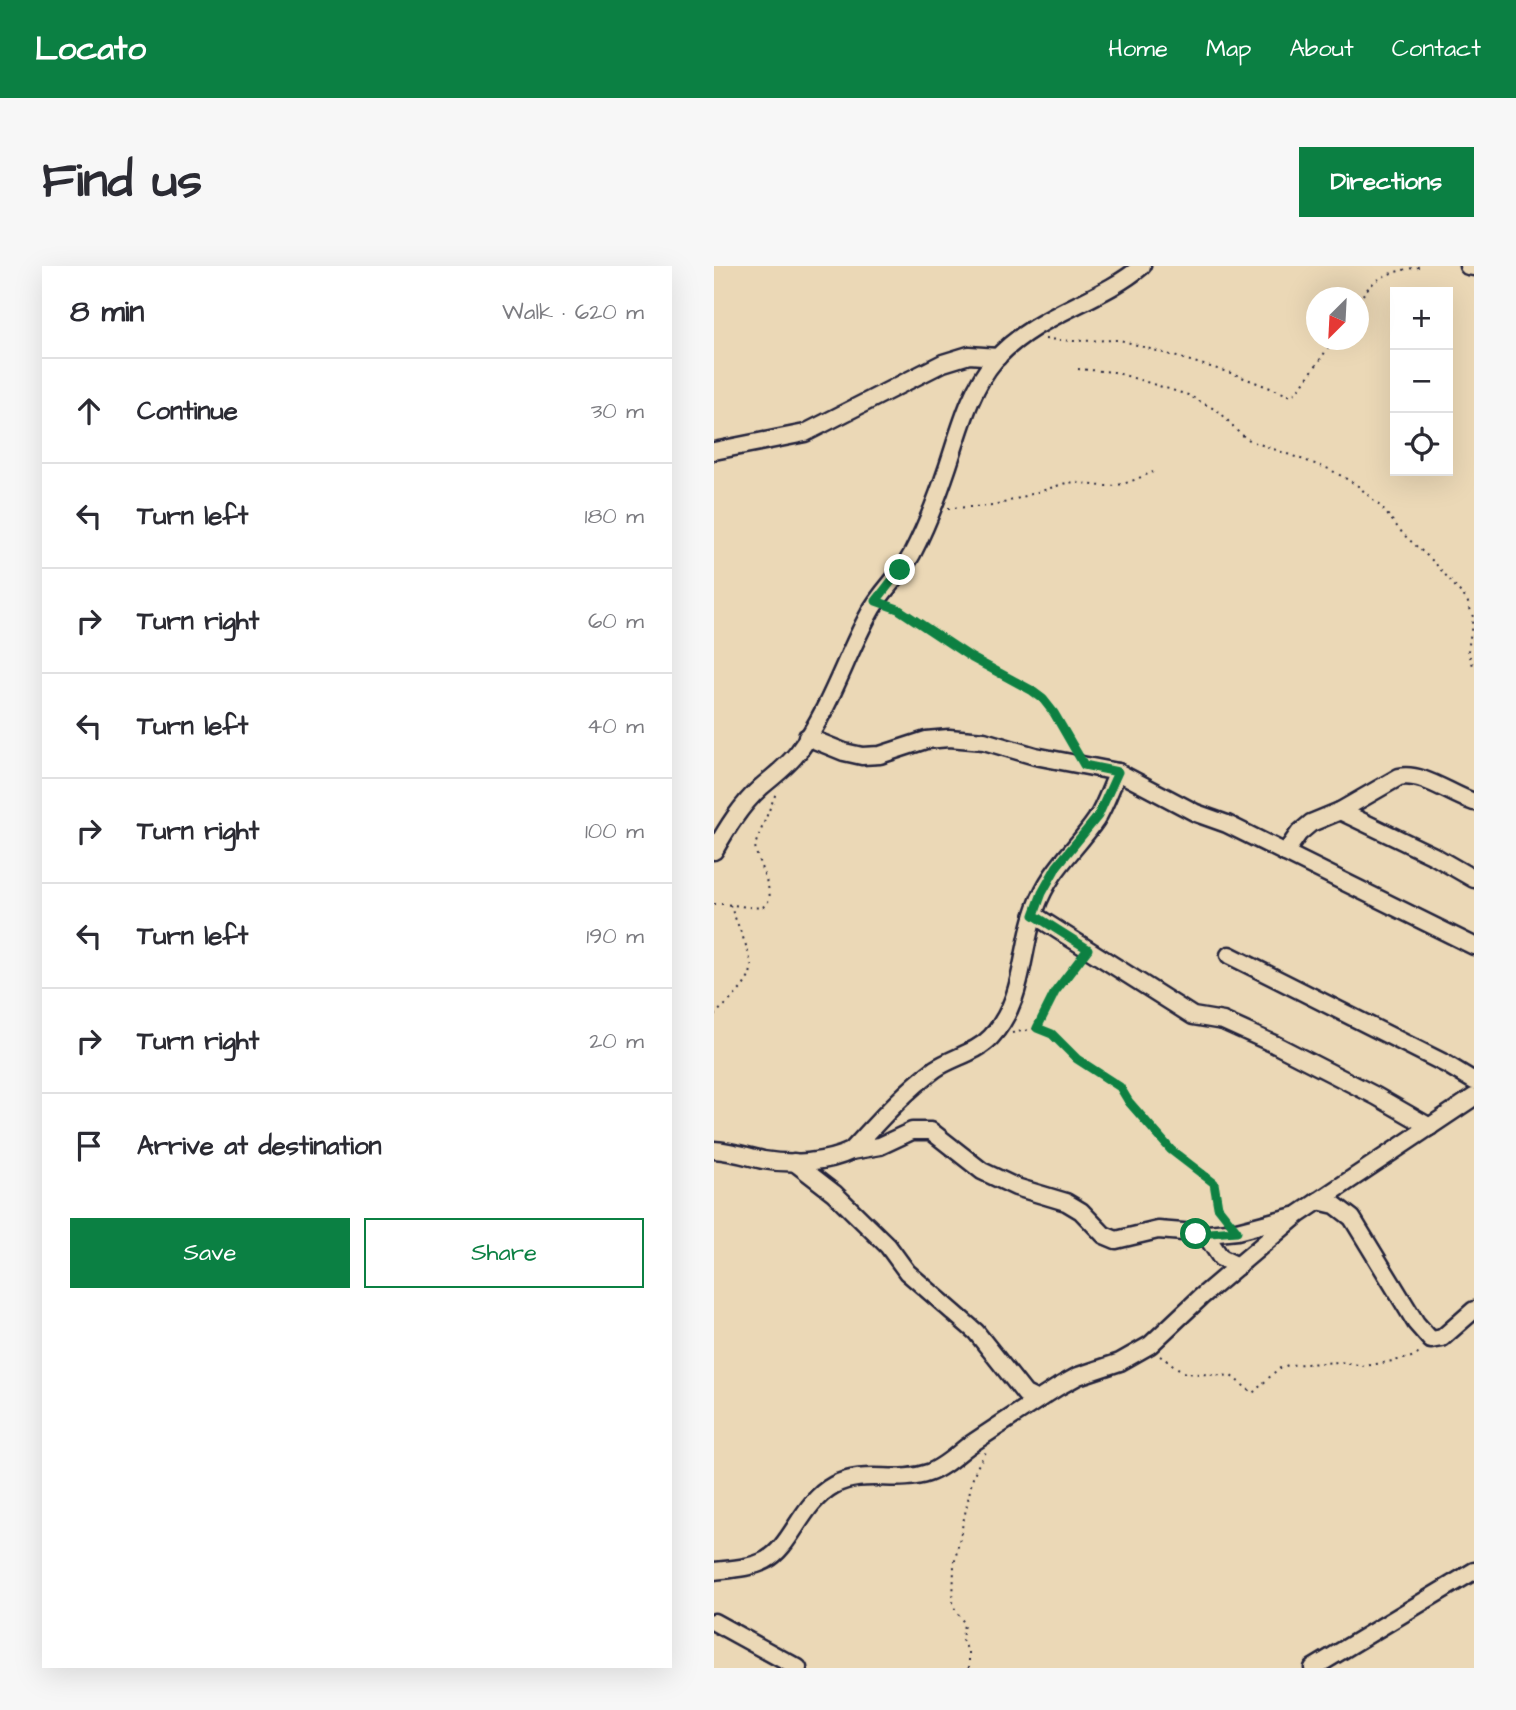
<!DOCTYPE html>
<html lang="en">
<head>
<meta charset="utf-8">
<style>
	:root { --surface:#fff; --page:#f7f7f7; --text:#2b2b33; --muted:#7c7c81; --line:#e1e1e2; --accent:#0b8043 }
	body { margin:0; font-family:"Architects Daughter",sans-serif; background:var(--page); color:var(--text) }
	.controls { position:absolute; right:21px; top:21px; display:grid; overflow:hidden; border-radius:0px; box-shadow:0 7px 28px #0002 }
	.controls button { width:63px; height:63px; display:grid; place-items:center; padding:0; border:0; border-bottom:2px solid var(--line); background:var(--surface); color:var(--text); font:35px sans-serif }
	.compass { position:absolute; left:592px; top:21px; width:63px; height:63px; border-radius:50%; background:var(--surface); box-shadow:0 7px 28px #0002; rotate:204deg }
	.stop { position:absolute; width:21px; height:21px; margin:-16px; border:5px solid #0b8043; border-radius:50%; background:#fff }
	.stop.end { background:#0b8043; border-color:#fff; box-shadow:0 2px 7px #0008 }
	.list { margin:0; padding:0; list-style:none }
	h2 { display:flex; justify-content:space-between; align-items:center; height:91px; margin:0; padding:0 28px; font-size:30px }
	h2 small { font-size:23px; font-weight:400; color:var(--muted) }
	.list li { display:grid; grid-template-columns:46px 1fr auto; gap:21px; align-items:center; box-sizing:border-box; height:105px; padding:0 28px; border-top:2px solid var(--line) }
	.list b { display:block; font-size:26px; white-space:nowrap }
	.list em { font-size:23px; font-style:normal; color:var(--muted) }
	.actions { display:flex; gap:14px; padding:21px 28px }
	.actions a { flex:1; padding:16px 0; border:2px solid var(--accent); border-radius:0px; text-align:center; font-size:24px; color:var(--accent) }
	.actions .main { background:var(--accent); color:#fff }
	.icon { flex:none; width:38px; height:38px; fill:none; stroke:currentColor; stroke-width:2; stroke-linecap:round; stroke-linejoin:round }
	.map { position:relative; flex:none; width:760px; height:1402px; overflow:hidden; border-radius:0px }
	header { display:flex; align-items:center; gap:42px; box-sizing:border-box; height:98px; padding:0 35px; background:var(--accent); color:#fff }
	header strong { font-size:33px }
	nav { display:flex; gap:38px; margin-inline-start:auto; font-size:24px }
	.intro { display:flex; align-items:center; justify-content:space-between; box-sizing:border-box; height:168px; padding:0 42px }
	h1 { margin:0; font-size:49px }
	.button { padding:18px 32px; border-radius:0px; background:var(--accent); color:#fff; font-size:24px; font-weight:700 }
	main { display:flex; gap:42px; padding:0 42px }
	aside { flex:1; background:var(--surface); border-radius:0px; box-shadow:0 7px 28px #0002 }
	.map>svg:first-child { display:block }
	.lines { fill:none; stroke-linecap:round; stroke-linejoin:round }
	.minor-casing { stroke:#22223b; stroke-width:21 }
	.path { stroke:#22223b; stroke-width:2; stroke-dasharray:2 5; stroke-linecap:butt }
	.minor { stroke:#ebd8b6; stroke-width:16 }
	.route { stroke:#0b8043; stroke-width:9 }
</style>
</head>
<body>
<header>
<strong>Locato</strong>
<nav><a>Home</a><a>Map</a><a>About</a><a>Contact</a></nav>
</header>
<div class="intro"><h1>Find us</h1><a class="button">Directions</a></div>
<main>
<aside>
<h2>8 min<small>Walk · 620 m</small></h2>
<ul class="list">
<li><svg class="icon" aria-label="ahead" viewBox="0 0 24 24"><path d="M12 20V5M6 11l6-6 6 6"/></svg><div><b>Continue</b></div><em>30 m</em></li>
<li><svg class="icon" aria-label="left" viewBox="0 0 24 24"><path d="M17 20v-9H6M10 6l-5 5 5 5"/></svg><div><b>Turn left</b></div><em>180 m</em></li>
<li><svg class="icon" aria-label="right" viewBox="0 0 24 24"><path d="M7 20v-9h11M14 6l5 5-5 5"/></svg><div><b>Turn right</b></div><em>60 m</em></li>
<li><svg class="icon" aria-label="left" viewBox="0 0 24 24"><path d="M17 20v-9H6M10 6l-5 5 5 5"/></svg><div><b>Turn left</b></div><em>40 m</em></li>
<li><svg class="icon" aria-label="right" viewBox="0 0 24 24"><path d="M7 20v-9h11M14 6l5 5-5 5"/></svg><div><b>Turn right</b></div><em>100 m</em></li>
<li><svg class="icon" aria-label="left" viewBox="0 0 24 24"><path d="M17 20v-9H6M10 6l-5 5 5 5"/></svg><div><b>Turn left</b></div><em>190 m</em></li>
<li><svg class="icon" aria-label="right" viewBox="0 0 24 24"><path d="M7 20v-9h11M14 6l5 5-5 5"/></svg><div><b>Turn right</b></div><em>20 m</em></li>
<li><svg class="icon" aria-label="arrive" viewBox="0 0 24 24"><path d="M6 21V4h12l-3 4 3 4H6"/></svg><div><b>Arrive at destination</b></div></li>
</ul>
<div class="actions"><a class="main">Save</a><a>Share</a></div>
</aside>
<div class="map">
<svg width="760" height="1402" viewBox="0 0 760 1402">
	<rect width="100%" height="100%" fill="#ebd8b6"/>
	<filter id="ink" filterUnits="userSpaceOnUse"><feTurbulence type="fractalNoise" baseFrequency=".0143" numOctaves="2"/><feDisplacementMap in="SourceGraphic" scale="14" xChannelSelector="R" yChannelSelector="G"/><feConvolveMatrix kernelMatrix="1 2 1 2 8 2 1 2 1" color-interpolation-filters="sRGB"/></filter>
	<g filter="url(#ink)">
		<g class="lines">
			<g class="minor-casing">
				<g id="minor">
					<polyline points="754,0 760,1"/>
					<polyline points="0,185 91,167 229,97 255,89 284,91"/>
					<polyline points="93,471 130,486 148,490 166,489 212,474 235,472 270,475 321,490 404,506 482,547 513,558 760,680"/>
					<polyline points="626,545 720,590 760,613"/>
					<path d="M0,585C13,562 27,539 47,521C61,509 75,499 85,485C116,443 131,392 155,348C166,326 187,309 198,288C213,259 224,230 234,200C246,164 256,123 281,94C320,49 386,36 428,0"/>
					<path d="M571,587L585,567L597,557L626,545L685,511C709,506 737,529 760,536"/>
					<polyline points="320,649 479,750 509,755 560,778 662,830 716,861"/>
					<polyline points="515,689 732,798 760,815"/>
					<path d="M0,884C17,885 33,890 49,894C77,899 112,897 137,885C163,857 190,826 221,803C239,791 262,787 277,771C311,734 306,686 322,642C336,603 360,586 382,554C391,540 397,521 404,506"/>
					<polyline points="137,885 166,880 198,865 217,865 268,905 302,921 352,936 367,945 390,969 402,974 444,964 494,968 523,965 580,950"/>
					<polyline points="80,896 120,927 174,980 193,1006 262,1066 311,1128 323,1134"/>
					<polyline points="604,935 621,939 638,952 702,1057 717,1074 728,1072 760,1044"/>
					<polyline points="491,968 507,992 524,1000"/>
					<path d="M0,1305C17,1303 38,1302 52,1294C78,1280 87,1237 120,1219C149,1203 183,1218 214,1207C229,1202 242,1189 254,1180C284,1160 314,1140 344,1121L364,1110L406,1096L436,1079L487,1031L585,948L760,831"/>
					<polyline points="0,1356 84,1402"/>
					<polyline points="599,1402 760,1305"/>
				</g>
			</g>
			<g class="path">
				<path d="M645,35C661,7 680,6 709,0"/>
				<path d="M331,73L360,75L406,74L520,108L577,130C584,127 613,84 619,74"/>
				<polyline points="364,103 400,106 474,129 506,146 525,167 537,175 615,203 643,219 668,242 690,269 721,297 753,334 759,351 754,385 760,402"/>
				<path d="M234,242L280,240L352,217C366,215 377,220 391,220C408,221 424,212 439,206"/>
				<path d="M176,340C204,352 228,373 254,389C278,404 308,412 329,433C343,447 349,467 361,483"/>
				<path d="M0,638C17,637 33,643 49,641L56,633C55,613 43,598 41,579L62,527"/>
				<path d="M0,749C11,739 37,718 37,702C38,689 21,653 16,639"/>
				<polyline points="323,761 341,727 365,695"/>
				<polyline points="298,767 323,762 338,768 363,793 406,822 457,884 500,917 502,937 511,951"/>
				<polyline points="446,1090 471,1107 517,1110 539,1127 564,1103 574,1099 626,1096 651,1100 695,1092 709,1086"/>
				<polyline points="255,1402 255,1386 248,1374 250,1357 239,1340 240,1299 258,1215 262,1203 273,1184"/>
			</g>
			<use href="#minor" class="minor"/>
		</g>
	</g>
	<g class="lines" filter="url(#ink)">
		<polyline class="route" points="186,304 162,335 184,343 258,392 317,424 329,433 340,447 370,499 404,506 384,550 343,600 328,627 320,649 374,683 341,726 323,762 338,768 363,793 406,821 415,836 457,884 500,917 504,941 523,965 482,968"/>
	</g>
</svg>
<div class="controls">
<button>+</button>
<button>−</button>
<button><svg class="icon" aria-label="locate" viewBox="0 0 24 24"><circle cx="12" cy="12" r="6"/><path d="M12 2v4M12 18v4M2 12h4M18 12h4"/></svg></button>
</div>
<svg class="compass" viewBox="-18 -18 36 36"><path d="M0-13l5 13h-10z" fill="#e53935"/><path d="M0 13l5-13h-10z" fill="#7c7c81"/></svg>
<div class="stop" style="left:482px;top:968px"></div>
<div class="stop end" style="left:186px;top:304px"></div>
</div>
</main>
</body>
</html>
